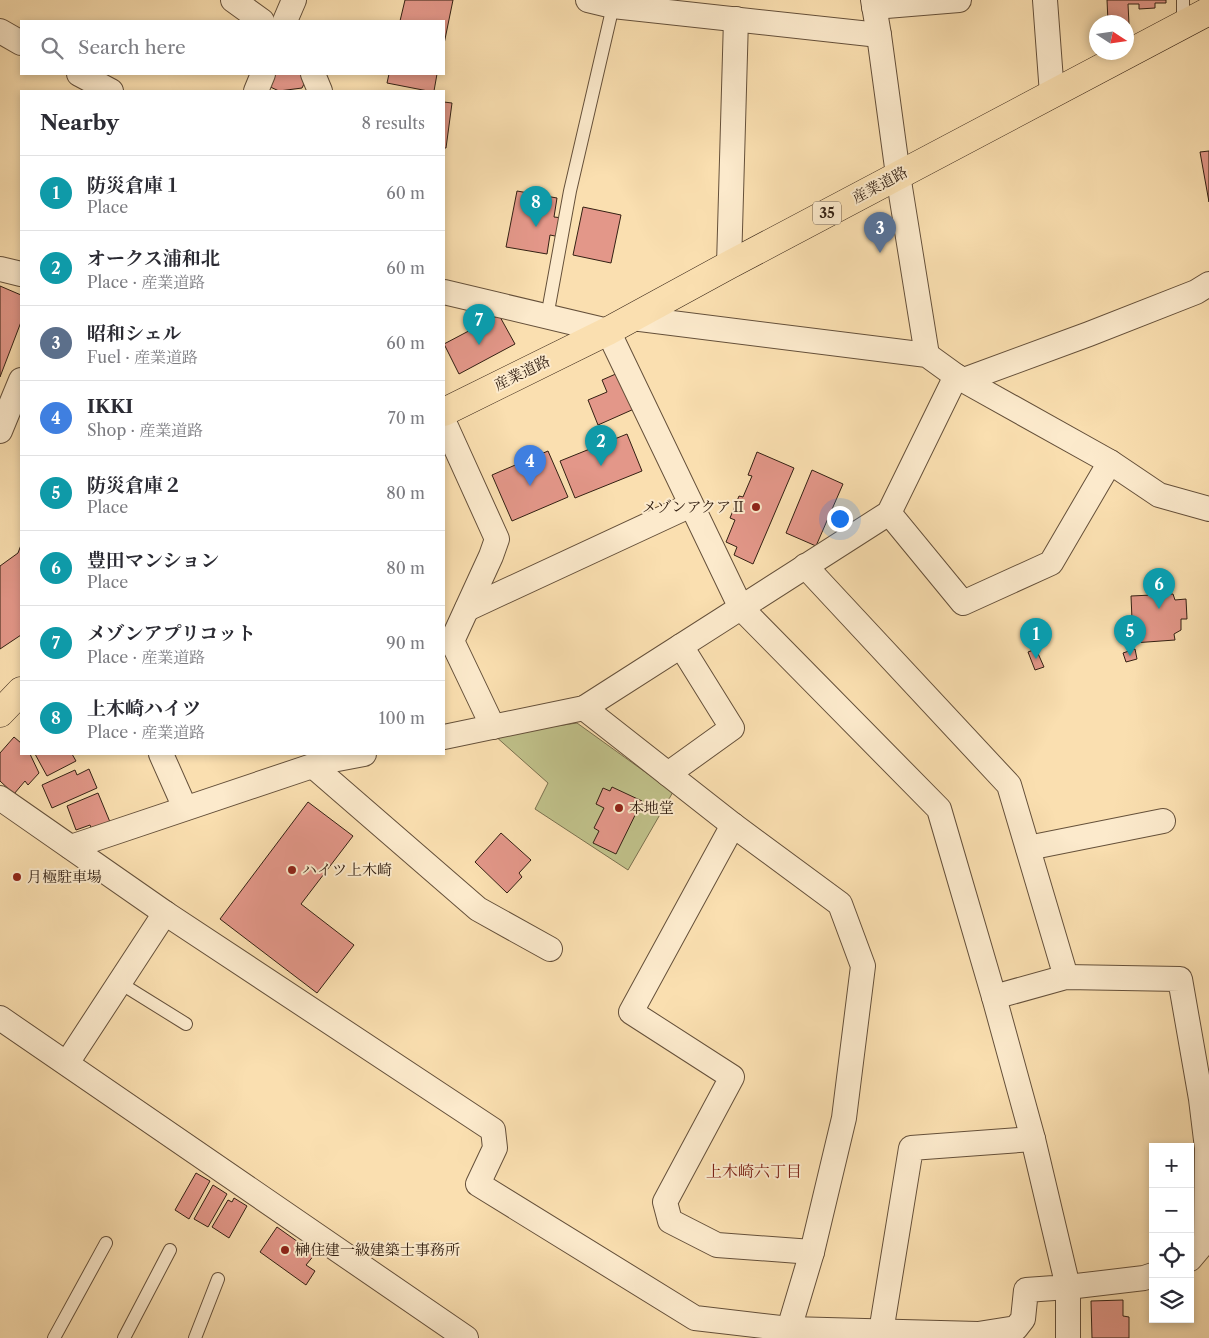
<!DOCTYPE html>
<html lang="en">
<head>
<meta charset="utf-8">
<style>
	:root { --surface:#fff; --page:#f7f7f7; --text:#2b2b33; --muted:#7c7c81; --line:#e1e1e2; --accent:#8f2418 }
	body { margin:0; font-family:"Libre Caslon Text","Noto Serif JP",serif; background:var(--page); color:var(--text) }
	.controls { position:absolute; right:15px; bottom:15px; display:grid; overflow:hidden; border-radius:0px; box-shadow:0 2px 8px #0003 }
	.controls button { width:45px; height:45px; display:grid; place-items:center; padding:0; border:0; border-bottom:1px solid var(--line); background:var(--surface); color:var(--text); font:25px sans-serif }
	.compass { position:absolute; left:1089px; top:15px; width:45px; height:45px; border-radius:50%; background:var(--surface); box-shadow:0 2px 8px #0003; rotate:102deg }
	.you { position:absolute; left:839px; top:518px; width:18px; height:18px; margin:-12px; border:4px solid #fff; border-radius:50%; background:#1a73e8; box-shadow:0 0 0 8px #1a73e833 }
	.badge { display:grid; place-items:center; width:32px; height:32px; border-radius:50%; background:var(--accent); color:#fff; font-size:16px; font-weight:700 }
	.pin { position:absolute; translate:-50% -41px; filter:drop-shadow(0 1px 2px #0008) }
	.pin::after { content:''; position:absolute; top:26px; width:18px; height:15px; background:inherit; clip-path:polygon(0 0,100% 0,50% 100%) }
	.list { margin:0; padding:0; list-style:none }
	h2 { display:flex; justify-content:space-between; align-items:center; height:65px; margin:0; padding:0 20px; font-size:21px }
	h2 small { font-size:16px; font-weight:400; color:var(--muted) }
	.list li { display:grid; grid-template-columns:32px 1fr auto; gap:15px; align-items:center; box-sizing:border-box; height:75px; padding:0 20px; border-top:1px solid var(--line) }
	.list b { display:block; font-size:19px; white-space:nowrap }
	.list p { margin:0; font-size:16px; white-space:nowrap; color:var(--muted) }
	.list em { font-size:16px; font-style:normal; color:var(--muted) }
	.icon { flex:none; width:28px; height:28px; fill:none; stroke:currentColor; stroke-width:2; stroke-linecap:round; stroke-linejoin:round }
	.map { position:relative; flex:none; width:1209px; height:1338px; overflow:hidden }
	.search { position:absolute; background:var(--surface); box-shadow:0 2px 8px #0003; left:20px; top:20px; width:425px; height:55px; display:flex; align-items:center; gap:12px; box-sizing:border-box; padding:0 18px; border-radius:0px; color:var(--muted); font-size:19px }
	.panel { position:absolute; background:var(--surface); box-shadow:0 2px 8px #0003; left:20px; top:90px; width:425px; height:665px; border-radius:0px }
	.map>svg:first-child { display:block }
	.green { fill:#c0c18a; stroke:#7a704e }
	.building { fill:#e39789; stroke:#332013 }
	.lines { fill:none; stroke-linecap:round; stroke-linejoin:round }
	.lane-casing { stroke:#65503a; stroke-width:14 }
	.street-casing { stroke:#65503a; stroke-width:26 }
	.primary-casing { stroke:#332013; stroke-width:29 }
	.lane { stroke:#fceacc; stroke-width:12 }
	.street { stroke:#fceacc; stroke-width:24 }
	.primary { stroke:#fadfb0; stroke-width:28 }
	.poi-dot { fill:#8f2418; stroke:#fceacc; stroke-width:2 }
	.labels { text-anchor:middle; stroke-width:4; stroke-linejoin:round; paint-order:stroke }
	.shield { fill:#fceacc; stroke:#6f5d4a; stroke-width:1 }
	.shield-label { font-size:14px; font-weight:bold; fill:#332013 }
	.street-label { font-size:15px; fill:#332013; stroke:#fceacc }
	.poi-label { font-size:15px; fill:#332013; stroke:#fceacc; text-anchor:start }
	.neighbourhood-label { font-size:16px; fill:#7a1f14; stroke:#fceacc }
</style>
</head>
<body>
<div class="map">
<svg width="1209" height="1338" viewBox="0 0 1209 1338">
	<rect width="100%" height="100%" fill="#fadfb0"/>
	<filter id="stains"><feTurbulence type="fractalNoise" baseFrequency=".004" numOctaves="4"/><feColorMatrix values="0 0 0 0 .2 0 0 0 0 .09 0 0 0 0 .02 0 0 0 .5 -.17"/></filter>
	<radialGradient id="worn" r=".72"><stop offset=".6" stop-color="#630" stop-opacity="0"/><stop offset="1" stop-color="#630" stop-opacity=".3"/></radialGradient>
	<polygon class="green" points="577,723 673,792 628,870 535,809 548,783 494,735"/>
	<g class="building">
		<polygon points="405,0 453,0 444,44 444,21 400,21"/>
		<polygon points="1107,0 1166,0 1166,3 1155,3 1155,8 1139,9 1139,4 1128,4 1129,24 1126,24 1126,22 1108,22"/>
		<polygon points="271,74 301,74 305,82 302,88 279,91 266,85"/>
		<polygon points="389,74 437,74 434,91 428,91 387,83"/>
		<polygon points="444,102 452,103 446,148 444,148"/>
		<polygon points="1209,151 1209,202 1200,152"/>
		<polygon points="517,191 557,198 554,217 563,218 560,237 550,235 547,254 506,247"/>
		<polygon points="583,207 621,215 611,263 573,255"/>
		<polygon points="0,286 21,295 21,322 0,377"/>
		<polygon points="499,315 515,344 459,374 444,344"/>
		<polygon points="618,373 634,409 598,425 588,400 607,392 602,380"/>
		<polygon points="627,434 642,471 575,498 560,461"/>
		<polygon points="548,451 568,497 512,521 492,475"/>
		<polygon points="757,452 794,468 753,564 734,555 737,547 726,542 735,520 730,518 739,496 743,497 752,476 748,475"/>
		<polygon points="812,470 843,484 816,546 786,533"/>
		<polygon points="21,545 21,635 0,649 0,566 18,553"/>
		<polygon points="1173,594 1175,600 1186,599 1187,619 1181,619 1181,630 1174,634 1175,640 1133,643 1131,596"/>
		<polygon points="1036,649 1044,667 1035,670 1028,652"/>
		<polygon points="1135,649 1137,659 1126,662 1123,653"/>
		<polygon points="14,737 21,743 21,754 30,754 39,773 28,785 25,781 14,794 0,781 0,753"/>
		<polygon points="35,754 72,754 76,761 47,776"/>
		<polygon points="89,769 97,788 52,808 42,785 75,770 77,775"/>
		<polygon points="612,787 642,801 616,854 593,843 599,831 594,828 604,808 596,804 603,788 610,791"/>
		<polygon points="98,793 110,822 92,830 90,825 76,830 67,806"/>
		<polygon points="308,802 353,836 301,904 354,945 317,993 220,919"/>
		<polygon points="501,833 531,860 519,873 522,877 507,893 475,862"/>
		<polygon points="196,1173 210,1181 189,1219 175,1210"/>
		<polygon points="213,1185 227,1194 208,1227 194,1219"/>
		<polygon points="234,1198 247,1206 229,1238 212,1227 228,1200 232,1202"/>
		<polygon points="277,1227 315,1254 306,1265 315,1271 306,1285 260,1252"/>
		<polygon points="1123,1300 1123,1316 1129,1317 1129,1338 1092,1338 1091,1301"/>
	</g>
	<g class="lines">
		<g class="lane-casing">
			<g id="lane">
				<polyline points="1183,0 1183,25"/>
				<polyline points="547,317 570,191 613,6"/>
				<polyline points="120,983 186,1024"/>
				<polyline points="54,1338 106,1243"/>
				<polyline points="124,1338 170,1250"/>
				<polyline points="195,1338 218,1279"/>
			</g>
		</g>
		<g class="street-casing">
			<g id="street">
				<polyline points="233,0 262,21"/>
				<polyline points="588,0 613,6 879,35"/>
				<polyline points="873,0 879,35 898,175 927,355"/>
				<polyline points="1045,0 1052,94"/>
				<polyline points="874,7 959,0"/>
				<polyline points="285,21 294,0"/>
				<polyline points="0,31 21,43"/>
				<polyline points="79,74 111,91"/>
				<polyline points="313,74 320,91"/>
				<polyline points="256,91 263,74"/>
				<polyline points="729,265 736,19"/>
				<polyline points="0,269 21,274"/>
				<polyline points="632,318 927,355 956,376 1110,462 1159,495 1209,509"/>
				<polyline points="964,380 1089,334 1196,292 1209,284"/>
				<polyline points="444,422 497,539 491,556 452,641 493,727"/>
				<polyline points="0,431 21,380"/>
				<polyline points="889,513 963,603 1051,563 1110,462"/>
				<polyline points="805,566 1009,785 1066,977"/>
				<polyline points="467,609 691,505"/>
				<polyline points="584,708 733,825 840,904 863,966 844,1118 812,1252 789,1329"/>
				<polyline points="444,737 584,708 889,513 956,376"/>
				<polyline points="161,754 185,808"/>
				<polyline points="313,766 478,909 550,949"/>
				<polyline points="668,774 732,728 681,646"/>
				<polyline points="0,798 165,913 493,1130 495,1148 478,1184 695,1318 789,1329 978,1334 1016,1328 1023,1319 1026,1290 1068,1287 1033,1139 994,997 939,809 741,608 608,331 444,292"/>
				<polyline points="733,825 631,1012 732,1077 665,1202 670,1221 717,1245 812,1252"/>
				<polyline points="71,847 327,761 364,754"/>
				<polyline points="1028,848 1163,821"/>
				<polyline points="994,997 1066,977 1180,979 1201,1099 1207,1148"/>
				<polyline points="0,1018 466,1338"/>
				<polyline points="67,1063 165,913"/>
				<polyline points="1190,1259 1206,1240 1207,1148 1209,1148"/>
				<polyline points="881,1332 911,1148 1033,1139"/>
				<polyline points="1068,1338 1068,1287 1144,1278 1153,1275"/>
			</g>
		</g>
		<g class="primary-casing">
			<g id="primary">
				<polyline points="444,412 608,331 729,265 1209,11"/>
				<polyline points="0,713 21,691"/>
			</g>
		</g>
		<use href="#lane" class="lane"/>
		<use href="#street" class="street"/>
		<use href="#primary" class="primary"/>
	</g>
	<g class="poi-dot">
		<circle cx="756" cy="507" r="5"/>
		<circle cx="619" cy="808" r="5"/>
		<circle cx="292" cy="870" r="5"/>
		<circle cx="17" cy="877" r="5"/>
		<circle cx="285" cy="1250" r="5"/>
	</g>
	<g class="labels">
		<rect class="shield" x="813" y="201.5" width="28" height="23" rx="4"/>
		<g class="shield-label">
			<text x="827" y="218">35</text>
		</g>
		<g class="street-label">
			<text transform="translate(880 185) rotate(-28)" y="5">産業道路</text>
			<text transform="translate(522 373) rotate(-26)" y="5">産業道路</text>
		</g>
		<g class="poi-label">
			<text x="746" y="512" text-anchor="end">メゾンアクアⅡ</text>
			<text x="629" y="813">本地堂</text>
			<text x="302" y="875">ハイツ上木崎</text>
			<text x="27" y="882">月極駐車場</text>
			<text x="295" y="1255">榊住建一級建築士事務所</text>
		</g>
		<g class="neighbourhood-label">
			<text x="754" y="1177">上木崎六丁目</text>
		</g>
	</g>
	<rect width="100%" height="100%" filter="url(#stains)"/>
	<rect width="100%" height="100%" fill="url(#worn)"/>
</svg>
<div class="controls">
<button>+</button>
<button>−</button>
<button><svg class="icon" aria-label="locate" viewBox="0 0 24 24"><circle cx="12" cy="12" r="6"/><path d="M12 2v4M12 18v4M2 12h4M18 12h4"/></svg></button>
<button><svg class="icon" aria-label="layers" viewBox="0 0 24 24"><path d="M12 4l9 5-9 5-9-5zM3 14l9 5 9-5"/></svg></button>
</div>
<svg class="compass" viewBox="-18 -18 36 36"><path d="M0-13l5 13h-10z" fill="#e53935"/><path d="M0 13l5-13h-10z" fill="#7c7c81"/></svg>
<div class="you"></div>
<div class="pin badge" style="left:1036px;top:659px;background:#0f9aa8">1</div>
<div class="pin badge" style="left:601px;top:466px;background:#0f9aa8">2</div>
<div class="pin badge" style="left:880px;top:253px;background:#5c6f8a">3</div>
<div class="pin badge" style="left:530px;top:486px;background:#3f7fe0">4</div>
<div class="pin badge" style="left:1130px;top:656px;background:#0f9aa8">5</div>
<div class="pin badge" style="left:1159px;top:609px;background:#0f9aa8">6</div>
<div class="pin badge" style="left:479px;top:345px;background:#0f9aa8">7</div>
<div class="pin badge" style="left:536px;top:227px;background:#0f9aa8">8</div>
<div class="search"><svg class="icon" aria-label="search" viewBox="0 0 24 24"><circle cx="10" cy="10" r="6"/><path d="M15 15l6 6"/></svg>Search here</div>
<section class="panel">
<h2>Nearby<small>8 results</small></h2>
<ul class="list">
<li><span class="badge" style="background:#0f9aa8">1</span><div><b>防災倉庫１</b><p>Place</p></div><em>60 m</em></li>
<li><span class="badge" style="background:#0f9aa8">2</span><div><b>オークス浦和北</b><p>Place · 産業道路</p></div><em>60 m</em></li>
<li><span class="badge" style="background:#5c6f8a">3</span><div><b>昭和シェル</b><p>Fuel · 産業道路</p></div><em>60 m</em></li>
<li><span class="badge" style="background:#3f7fe0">4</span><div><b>IKKI</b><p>Shop · 産業道路</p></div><em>70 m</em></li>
<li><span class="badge" style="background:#0f9aa8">5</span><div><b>防災倉庫２</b><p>Place</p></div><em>80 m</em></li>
<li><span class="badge" style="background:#0f9aa8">6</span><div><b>豊田マンション</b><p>Place</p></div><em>80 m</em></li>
<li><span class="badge" style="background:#0f9aa8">7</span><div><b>メゾンアプリコット</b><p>Place · 産業道路</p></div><em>90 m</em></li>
<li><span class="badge" style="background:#0f9aa8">8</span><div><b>上木崎ハイツ</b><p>Place · 産業道路</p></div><em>100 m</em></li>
</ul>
</section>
</div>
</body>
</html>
